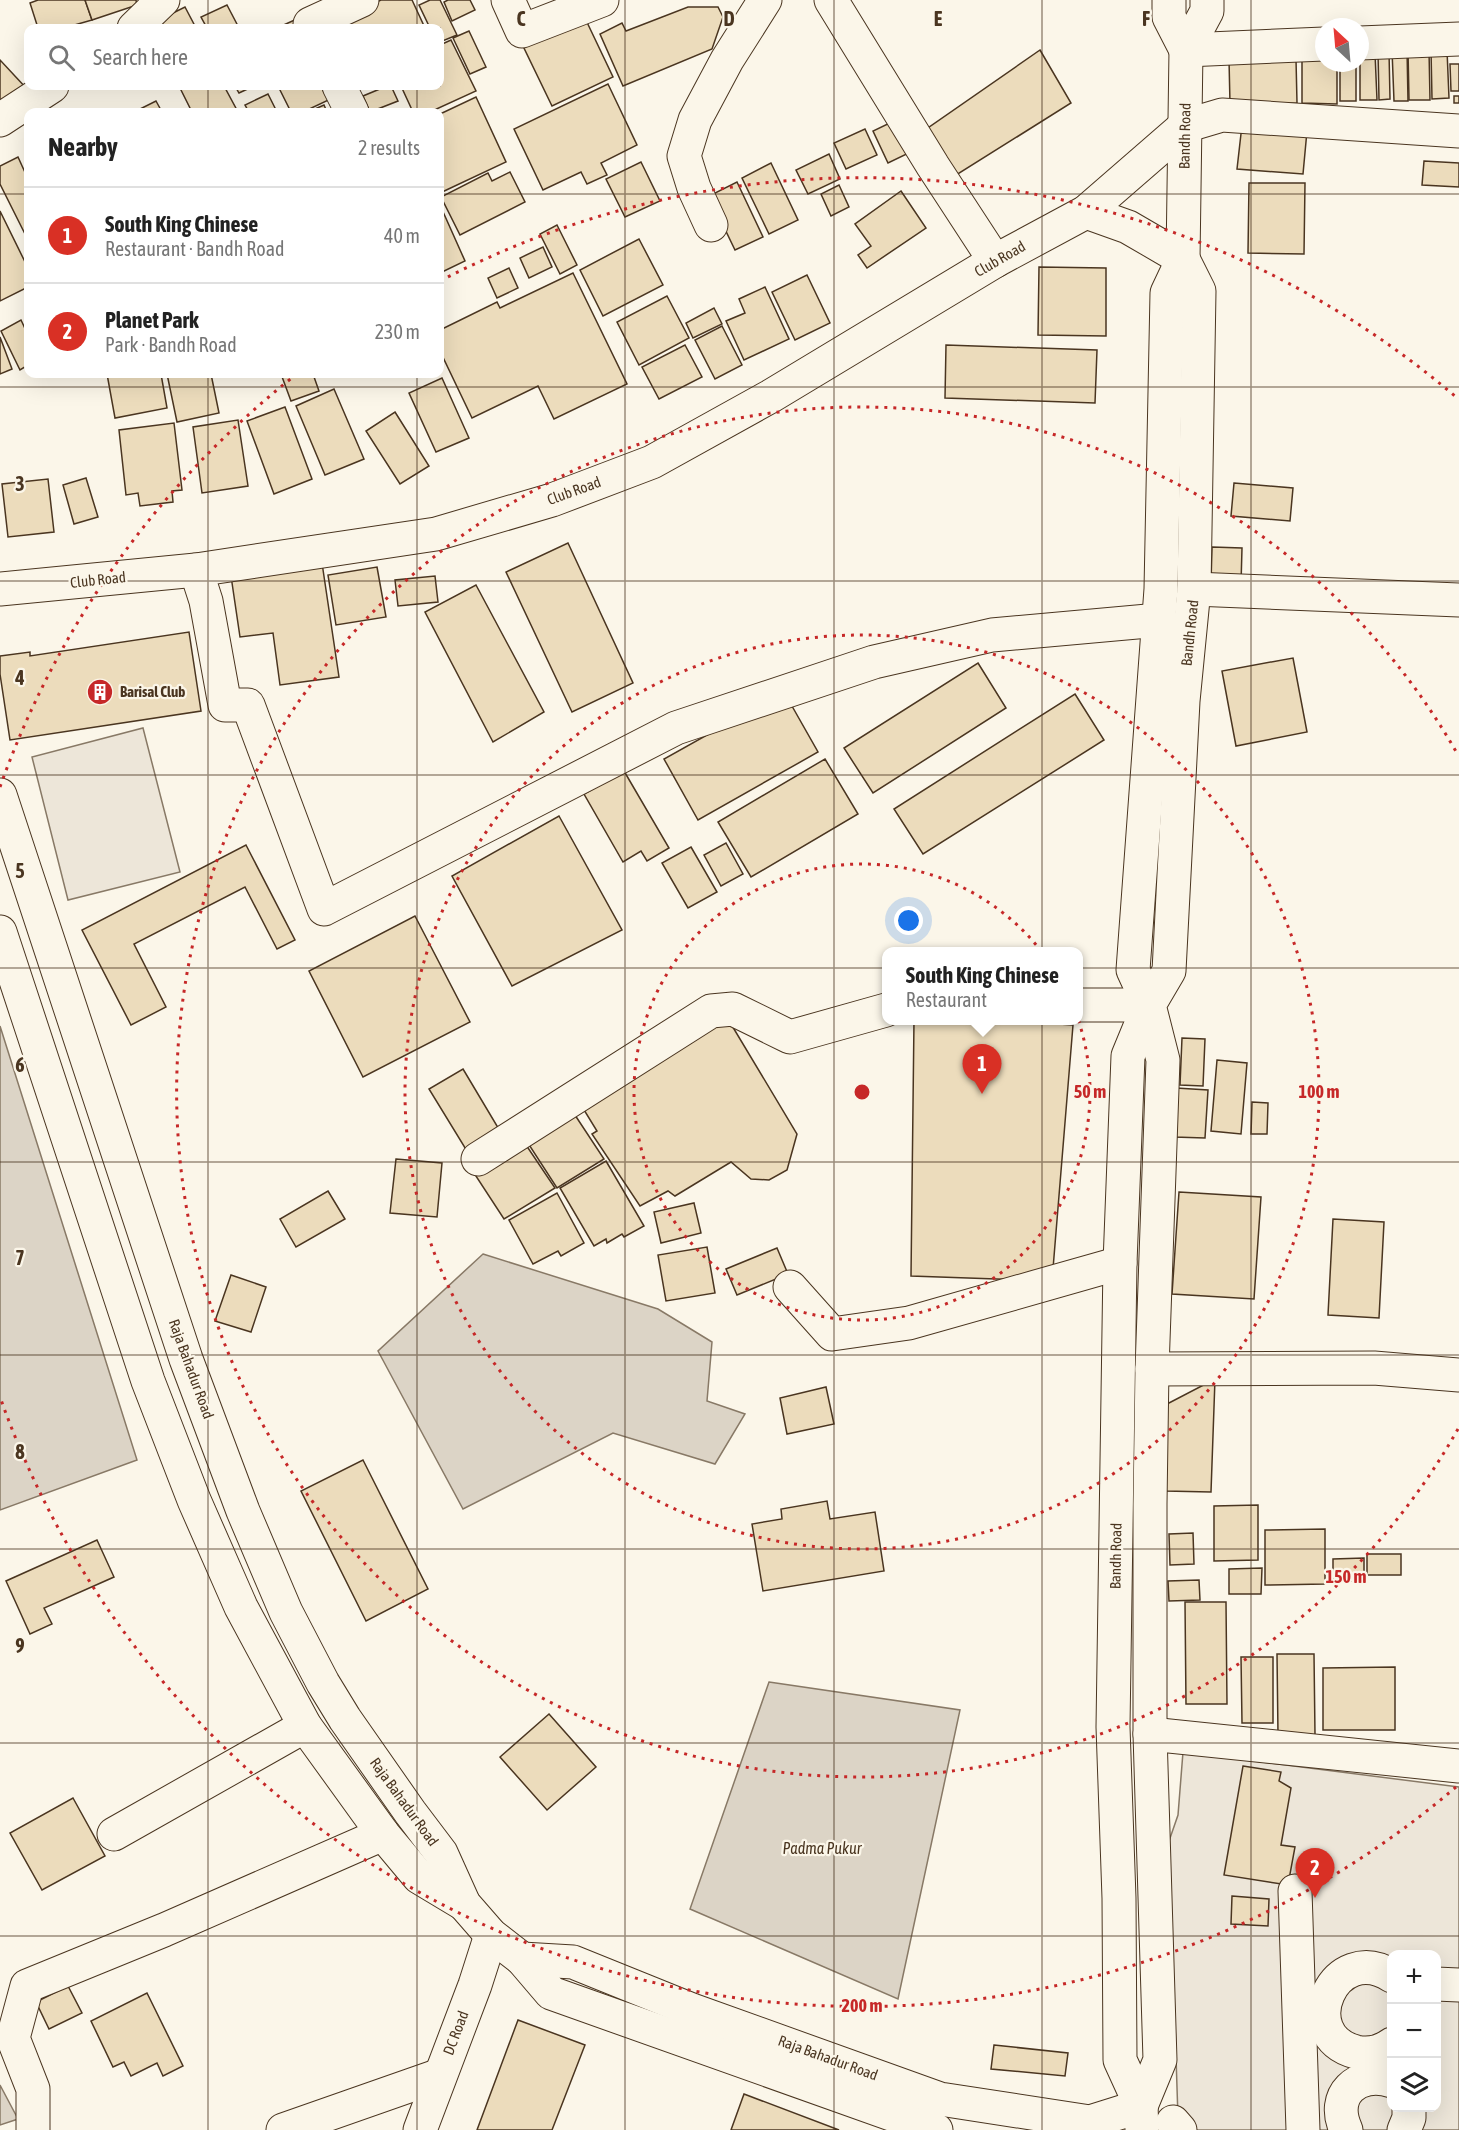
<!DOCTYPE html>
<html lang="en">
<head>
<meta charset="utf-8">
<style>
	:root { --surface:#fff; --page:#f6f6f6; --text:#222; --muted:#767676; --line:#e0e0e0; --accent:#d93025 }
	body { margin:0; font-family:"Asap Condensed",sans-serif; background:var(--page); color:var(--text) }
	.controls { position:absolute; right:18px; bottom:18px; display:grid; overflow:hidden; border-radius:12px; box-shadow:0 6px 24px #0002 }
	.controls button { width:54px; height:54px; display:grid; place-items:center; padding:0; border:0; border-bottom:2px solid var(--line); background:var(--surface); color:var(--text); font:30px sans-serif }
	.compass { position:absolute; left:1315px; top:18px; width:54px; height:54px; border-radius:50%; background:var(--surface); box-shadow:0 6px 24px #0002; rotate:334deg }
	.you { position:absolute; left:909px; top:921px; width:21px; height:21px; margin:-15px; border:4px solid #fff; border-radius:50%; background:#1a73e8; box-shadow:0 0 0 9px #1a73e833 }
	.badge { display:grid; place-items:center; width:39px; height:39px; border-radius:50%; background:var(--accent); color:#fff; font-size:20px; font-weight:700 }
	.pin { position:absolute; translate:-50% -50px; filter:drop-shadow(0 2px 3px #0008) }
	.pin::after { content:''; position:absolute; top:32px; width:21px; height:18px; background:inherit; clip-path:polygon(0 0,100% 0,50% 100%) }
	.popup { position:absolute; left:882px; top:947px; width:201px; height:78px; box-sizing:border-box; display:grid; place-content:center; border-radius:12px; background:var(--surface); filter:drop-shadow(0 2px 4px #0005); font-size:20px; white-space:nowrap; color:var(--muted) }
	.popup b { font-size:22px; color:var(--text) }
	.popup::after { content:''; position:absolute; left:50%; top:100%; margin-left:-12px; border:12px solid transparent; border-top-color:var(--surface) }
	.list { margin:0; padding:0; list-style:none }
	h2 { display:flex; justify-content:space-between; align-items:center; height:78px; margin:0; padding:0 24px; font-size:26px }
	h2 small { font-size:20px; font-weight:400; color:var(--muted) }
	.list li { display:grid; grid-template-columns:39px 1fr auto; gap:18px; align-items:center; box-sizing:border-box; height:96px; padding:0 24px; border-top:2px solid var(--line) }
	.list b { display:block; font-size:22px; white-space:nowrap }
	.list p { margin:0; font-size:20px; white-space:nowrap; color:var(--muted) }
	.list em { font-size:20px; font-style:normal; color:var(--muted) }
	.icon { flex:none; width:33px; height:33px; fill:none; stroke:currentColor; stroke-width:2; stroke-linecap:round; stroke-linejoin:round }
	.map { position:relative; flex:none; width:1459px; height:2130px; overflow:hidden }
	.search { position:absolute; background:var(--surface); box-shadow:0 6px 24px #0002; left:24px; top:24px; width:420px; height:66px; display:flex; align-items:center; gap:15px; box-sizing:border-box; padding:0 21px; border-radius:12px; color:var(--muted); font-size:22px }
	.panel { position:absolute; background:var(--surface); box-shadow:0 6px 24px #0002; left:24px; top:108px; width:420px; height:270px; border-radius:12px }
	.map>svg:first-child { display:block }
	.green { fill:#ede6d9; stroke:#887966; stroke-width:1.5; fill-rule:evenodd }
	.water { fill:#dcd4c6; stroke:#887966; stroke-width:1.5 }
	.building { fill:#ecdcbc; stroke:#4a3520; stroke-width:1.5 }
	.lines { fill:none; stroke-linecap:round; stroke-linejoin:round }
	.minor-casing { stroke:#4a3520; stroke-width:35 }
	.major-casing { stroke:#4a3520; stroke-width:35 }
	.highway-casing { stroke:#4a3520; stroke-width:35 }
	.minor { stroke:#fbf6e9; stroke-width:33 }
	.major { stroke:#fbf6e9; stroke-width:33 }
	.highway { stroke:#fbf6e9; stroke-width:33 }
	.grid { fill:none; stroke:#4a3520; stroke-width:1.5; stroke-opacity:0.55 }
	.ring { fill:none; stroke:#c62828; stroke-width:3; stroke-dasharray:3 6 }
	.labels { text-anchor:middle; stroke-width:4.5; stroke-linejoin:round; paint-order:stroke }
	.street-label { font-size:15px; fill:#4a3520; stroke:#fbf6e9 }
	.poi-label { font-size:15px; font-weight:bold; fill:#4a3520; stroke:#fbf6e9; text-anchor:start }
	.water-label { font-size:16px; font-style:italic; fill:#4a3520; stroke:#fbf6e9 }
	.grid-label { font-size:20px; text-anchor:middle; font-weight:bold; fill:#4a3520; stroke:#fbf6e9; stroke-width:4.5; stroke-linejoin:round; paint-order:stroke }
	.centre { fill:#c62828; stroke:#fbf6e9; stroke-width:3 }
	.ring-label { font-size:18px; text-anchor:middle; font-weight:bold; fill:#c62828; stroke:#fbf6e9; stroke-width:4.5; stroke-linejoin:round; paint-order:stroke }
</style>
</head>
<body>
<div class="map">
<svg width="1459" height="2130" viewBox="0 0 1459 2130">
	<rect width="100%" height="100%" fill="#fbf6e9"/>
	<g class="green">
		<polygon points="143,728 180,872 68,900 32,757"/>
		<path d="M1183,1752L1459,1787V2130H1187L1178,2118L1169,1841L1178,1815ZM1392,1954H1436V2108H1392Z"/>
	</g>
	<g class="water">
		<polygon points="0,1026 137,1460 0,1510"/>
		<polygon points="483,1254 658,1309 712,1342 707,1401 745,1414 715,1464 613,1433 463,1509 378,1351"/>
		<polygon points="769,1682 960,1710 898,1999 690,1909"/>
		<polygon points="0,2085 18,2119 0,2125"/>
	</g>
	<g class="building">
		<polygon points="38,0 85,0 92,20 64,28 38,28 30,3"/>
		<polygon points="85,0 136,0 137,5 92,20"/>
		<polygon points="381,0 412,0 425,28 320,28"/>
		<polygon points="430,0 440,0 457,35 440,42 440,28 430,28 419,5"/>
		<polygon points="448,0 470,0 475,10 452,21 444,2"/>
		<polygon points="227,5 239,28 207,28 201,17"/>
		<polygon points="185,7 196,28 150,28 149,25"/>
		<polygon points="688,7 718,7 723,17 712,49 623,86 600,34 622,23 626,31"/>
		<polygon points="584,16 613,77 552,106 523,46"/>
		<polygon points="299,18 304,28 277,28"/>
		<polygon points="469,31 486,67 470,74 453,38"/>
		<polygon points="451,40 476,91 430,112 413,112 401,86 440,86 440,45"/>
		<polygon points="1407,49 1408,101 1394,101 1392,50"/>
		<polygon points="1040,50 1071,103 953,177 925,130"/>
		<polygon points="1408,50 1429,50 1430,100 1409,100"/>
		<polygon points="1431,50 1447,50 1449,98 1432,99"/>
		<polygon points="1389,51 1390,99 1379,100 1378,52"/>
		<polygon points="1360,53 1375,53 1377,100 1360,100"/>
		<polygon points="1302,57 1324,58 1324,63 1337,63 1337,104 1302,103"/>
		<polygon points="1229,59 1296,59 1297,103 1230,104"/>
		<polygon points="0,60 27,89 0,114"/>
		<rect x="1340" y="63" width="16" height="38"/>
		<polygon points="1450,64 1459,64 1459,91 1451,91"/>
		<polygon points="608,84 637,145 601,163 607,175 587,184 581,172 543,190 514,129"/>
		<polygon points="179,86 224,86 238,112 192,112"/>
		<polygon points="235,86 254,86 239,93"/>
		<polygon points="278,86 330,86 335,97 303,112 291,112"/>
		<polygon points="387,86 391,86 398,101 370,112 363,96"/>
		<polygon points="268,94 277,112 249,112 245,105"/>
		<rect x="1454" y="96" width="5" height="7"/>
		<polygon points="476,97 506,162 440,193 440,114"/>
		<polygon points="156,101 162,112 140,112 138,110"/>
		<polygon points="324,105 327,112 308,112"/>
		<polygon points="898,119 913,151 888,163 873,131"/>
		<polygon points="1242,125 1307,131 1303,174 1237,169"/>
		<polygon points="865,129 877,155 846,169 834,143"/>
		<polygon points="829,154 840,179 808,194 796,170"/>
		<polygon points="18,157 28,179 28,240 0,184 0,166"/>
		<polygon points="1424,161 1459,163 1459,187 1422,185"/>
		<polygon points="641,162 660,201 625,217 606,179"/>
		<polygon points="771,163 798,220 769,234 742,178"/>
		<polygon points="510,172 525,202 460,235 441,197 488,173 492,181"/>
		<polygon points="737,182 763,237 735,250 709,196"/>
		<polygon points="1249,183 1305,183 1304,254 1248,253"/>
		<polygon points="839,185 849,207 831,216 821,194"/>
		<polygon points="901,191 926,228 867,268 858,255 871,246 855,224"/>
		<polygon points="440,205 465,261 440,273"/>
		<polygon points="0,211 28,268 28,287 0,301"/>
		<polygon points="557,225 577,265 560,274 540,234"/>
		<polygon points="639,239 663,285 603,316 580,270"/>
		<polygon points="543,247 552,267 529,278 520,258"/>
		<polygon points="1039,267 1106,268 1106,336 1038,335"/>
		<polygon points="509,268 518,288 497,298 488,278"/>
		<polygon points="573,273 627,384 554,419 538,386 472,418 440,351 440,330 497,302 500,308"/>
		<polygon points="807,275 830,323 795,340 772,292"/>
		<polygon points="765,287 789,339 744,360 726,321 745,313 739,299"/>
		<polygon points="667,296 689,338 639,365 617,322"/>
		<polygon points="714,308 722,324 693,338 686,323"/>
		<polygon points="21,320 28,335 28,365 20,370 1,331"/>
		<polygon points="722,326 742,365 715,379 695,340"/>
		<polygon points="0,337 12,369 0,374"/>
		<polygon points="685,345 702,377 659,399 642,367"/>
		<polygon points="946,345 1097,350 1095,403 945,398"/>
		<polygon points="107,374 161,374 167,408 115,418"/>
		<polygon points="167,374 211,374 219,413 177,422"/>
		<polygon points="281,374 313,374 319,391 291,401"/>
		<polygon points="442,378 469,438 436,452 409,393"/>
		<polygon points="334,389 364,459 325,475 296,406"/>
		<polygon points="285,407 312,479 274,494 247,421"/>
		<polygon points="395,412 429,466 400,484 366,431"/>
		<polygon points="238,420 248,486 202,493 193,427"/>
		<polygon points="174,423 182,490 172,491 173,502 140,506 138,493 126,495 119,430"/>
		<polygon points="86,478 98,517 74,524 63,485"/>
		<polygon points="48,479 54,532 8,537 2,484"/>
		<polygon points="1234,483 1293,488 1290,521 1231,516"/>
		<polygon points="568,543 633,683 572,712 506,572"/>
		<polygon points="1212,547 1242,548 1241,584 1211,583"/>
		<polygon points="322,563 339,677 280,685 273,633 240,637 231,576"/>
		<polygon points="377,567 386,617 336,625 328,575"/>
		<polygon points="435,576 438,602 398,606 395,580"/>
		<polygon points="476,585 544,712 493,742 425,612"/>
		<polygon points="189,632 201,711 10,740 0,674 0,656 30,652 30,656"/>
		<polygon points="1293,658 1307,732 1236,746 1222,671"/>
		<polygon points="978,663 1006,708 873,793 844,748"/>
		<polygon points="784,692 818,752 698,820 664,759"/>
		<polygon points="1075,694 1104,740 923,854 894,809"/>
		<polygon points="825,759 858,814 751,877 718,822"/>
		<polygon points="624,771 669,848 647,861 641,851 623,862 584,794"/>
		<polygon points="559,816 622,930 512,986 452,876"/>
		<polygon points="726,843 743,874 721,886 704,855"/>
		<polygon points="246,845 295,940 277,949 245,887 134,944 166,1007 131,1025 82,930"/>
		<polygon points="691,847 717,892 688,908 662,863"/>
		<polygon points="415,916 470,1022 363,1077 309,971"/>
		<polygon points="728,1019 797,1134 787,1170 769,1180 751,1179 731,1162 675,1196 668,1191 640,1206 592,1134 597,1131 581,1105"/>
		<polygon points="914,1020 1002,1020 1073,1025 1052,1281 911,1276"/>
		<polygon points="1182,1038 1205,1039 1203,1086 1180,1085"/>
		<polygon points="1217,1060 1247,1063 1241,1134 1211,1131"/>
		<polygon points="463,1069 503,1136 470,1156 429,1089"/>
		<polygon points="1176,1088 1208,1090 1205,1138 1174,1137"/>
		<polygon points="1252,1102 1268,1103 1267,1134 1251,1134"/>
		<polygon points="571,1109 604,1159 557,1188 524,1137"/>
		<polygon points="522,1139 555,1188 504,1219 472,1170"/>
		<polygon points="396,1159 442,1163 437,1217 390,1213"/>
		<polygon points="606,1161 644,1226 624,1237 622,1234 607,1243 606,1239 594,1246 560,1188"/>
		<polygon points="328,1191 345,1219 296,1247 280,1219"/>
		<polygon points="1179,1192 1261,1197 1254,1299 1172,1294"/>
		<polygon points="557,1193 584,1243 561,1256 558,1251 533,1264 509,1220"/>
		<polygon points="694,1203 701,1233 661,1243 654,1212"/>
		<polygon points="1333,1219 1384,1222 1379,1318 1328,1315"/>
		<polygon points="707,1247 715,1293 666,1301 658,1255"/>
		<polygon points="777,1248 788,1274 737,1295 726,1269"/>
		<polygon points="231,1275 266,1287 251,1332 215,1321"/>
		<polygon points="1215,1379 1211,1492 1165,1491 1167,1404"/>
		<polygon points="826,1387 834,1424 787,1434 780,1398"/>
		<polygon points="363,1460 428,1589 366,1621 301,1491"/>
		<polygon points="827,1501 830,1519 875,1512 884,1571 763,1591 752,1524 782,1519 781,1509"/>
		<polygon points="1258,1505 1258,1560 1214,1561 1214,1506"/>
		<polygon points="1325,1529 1325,1584 1265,1585 1265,1530"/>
		<polygon points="1193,1533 1194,1564 1170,1565 1169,1534"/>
		<polygon points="97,1540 114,1577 44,1608 52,1624 30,1634 6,1581"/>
		<rect x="1367" y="1554" width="34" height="21"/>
		<polygon points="1364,1558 1364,1581 1333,1581 1333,1559"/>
		<polygon points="1262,1568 1261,1594 1229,1594 1229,1569"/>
		<polygon points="1199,1580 1200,1600 1169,1601 1168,1581"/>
		<polygon points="1185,1602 1226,1602 1227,1704 1186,1704"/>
		<polygon points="1277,1654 1314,1654 1315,1735 1278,1735"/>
		<polygon points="1241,1657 1273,1657 1273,1723 1242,1723"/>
		<polygon points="1395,1667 1395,1730 1323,1730 1323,1668"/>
		<polygon points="549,1714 596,1767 547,1810 500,1757"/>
		<polygon points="1243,1766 1281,1772 1279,1781 1291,1788 1281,1845 1295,1847 1288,1885 1224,1875"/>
		<polygon points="73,1798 105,1856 42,1890 10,1833"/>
		<polygon points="1232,1896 1269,1899 1268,1926 1231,1924"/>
		<polygon points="68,1986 82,2013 49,2029 36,2002"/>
		<polygon points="147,1993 183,2066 163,2076 157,2063 131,2076 124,2062 113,2067 91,2021"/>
		<polygon points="518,2020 585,2045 552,2130 477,2130"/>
		<polygon points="994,2045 1068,2053 1065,2076 991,2069"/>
		<polygon points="744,2094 839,2130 731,2130"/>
	</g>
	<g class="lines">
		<g class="minor-casing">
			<g id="minor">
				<polyline points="508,0 522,31 602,0"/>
				<polyline points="831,0 933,166 995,261"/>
				<polyline points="310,24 362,0"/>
				<polyline points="134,28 163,0"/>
				<polyline points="1360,43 1459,39"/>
				<polyline points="1186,50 1324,44"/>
				<polyline points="339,86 352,112"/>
				<polyline points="0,120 52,86"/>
				<polyline points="1086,212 1128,227 1183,259"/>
				<polyline points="711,225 694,188 684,156 695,120 727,60 765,0"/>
				<polyline points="196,570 206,601 225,705 248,705 324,909 676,728 874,662 992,635 1159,620"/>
				<polyline points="0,589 196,570 436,534 552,500 652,462 771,396 995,261 1086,212 1185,126 1222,115 1459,131"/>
				<polyline points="1194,589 1459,600"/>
				<polyline points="1078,1005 1149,1005"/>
				<polyline points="478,1159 711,1011 733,1009 790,1037 886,1010"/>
				<polyline points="790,1287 832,1334 909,1323 1120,1263"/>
				<polyline points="1152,1369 1374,1368 1459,1375"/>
				<polyline points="1150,1734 1459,1766"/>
				<polyline points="114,1834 305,1726"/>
				<polyline points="1295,1891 1303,2130"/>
				<path d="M1392,1976C1334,1939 1292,2035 1356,2052C1369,2055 1381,2052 1392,2044"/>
				<polyline points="1436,1984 1459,1985"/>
				<polyline points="1173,2122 1180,2130"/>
				<polyline points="33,2130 33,2089 13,2038 27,1986 164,1930 383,1834"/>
				<polyline points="283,2130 440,2075"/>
				<polyline points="420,2130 475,1985 491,1935"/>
				<path d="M1346,2130C1330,2095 1357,2070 1392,2081"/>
				<polyline points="1404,2130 1409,2118 1409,2108"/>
			</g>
		</g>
		<g class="major-casing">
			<g id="major">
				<polyline points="0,795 186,1359 243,1511 286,1612 323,1683 345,1719 410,1812 441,1853 464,1904 491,1935 522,1959 551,1993 936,2130"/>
				<polyline points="0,932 148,1381 194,1500 241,1607 305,1726 383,1834 419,1877 464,1904"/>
				<polyline points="522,1959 573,1962 692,2010 940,2099 1090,2122 1141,2106"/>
			</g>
		</g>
		<g class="highway-casing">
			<g id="highway">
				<polyline points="1169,0 1169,17 1186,50"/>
				<polyline points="1141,2106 1160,2060 1150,1734 1150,1504 1152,1369 1163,1060 1149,1005 1169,971 1183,701 1194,589 1199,291 1183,259"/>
				<polyline points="1142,2130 1141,2106 1120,2060 1119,1898 1113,1727 1120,1263 1128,1056 1149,1005 1133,970 1161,589 1167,293 1183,259 1186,50 1207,11 1207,0"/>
			</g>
		</g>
		<use href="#minor" class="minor"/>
		<use href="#major" class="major"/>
		<use href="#highway" class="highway"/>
	</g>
	<path class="grid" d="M208,0V28M417,0V28M625,0V2130M834,0V2130M1042,0V2130M1251,0V2130M208,86V112M417,86V112M0,194H28M440,194H1459M208,374V2130M417,374V2130M0,387H1459M0,581H1459M0,775H1459M0,968H1459M0,1162H1459M0,1355H1459M0,1549H1459M0,1743H1459M0,1936H1459"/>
	<g class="ring">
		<circle cx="862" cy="1092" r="228"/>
		<circle cx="862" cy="1092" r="457"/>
		<path d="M1458 1429A685 685 0 1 1 1458 755"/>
		<path d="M1456 1787A914 914 0 0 1 0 1397M0 787A914 914 0 0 1 293 377M440 281A914 914 0 0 1 1456 397"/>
	</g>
	<defs>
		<g id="building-disc" transform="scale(1.35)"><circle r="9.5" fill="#c62828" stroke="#fbf6e9"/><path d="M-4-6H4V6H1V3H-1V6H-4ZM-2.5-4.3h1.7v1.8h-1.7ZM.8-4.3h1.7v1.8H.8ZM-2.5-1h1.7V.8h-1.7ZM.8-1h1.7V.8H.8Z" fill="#fff"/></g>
	</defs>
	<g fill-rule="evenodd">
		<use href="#building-disc" x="100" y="692"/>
	</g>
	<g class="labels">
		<g class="street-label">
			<text transform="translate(1185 136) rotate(-89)" y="5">Bandh Road</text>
			<text transform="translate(1000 259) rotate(-30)" y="5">Club Road</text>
			<text transform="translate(574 491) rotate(-20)" y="5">Club Road</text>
			<text transform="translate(98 580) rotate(-6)" y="5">Club Road</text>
			<text transform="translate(1190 633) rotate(-84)" y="5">Bandh Road</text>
			<text transform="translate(191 1369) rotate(70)" y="5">Raja Bahadur Road</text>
			<text transform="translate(1116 1556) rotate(-89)" y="5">Bandh Road</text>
			<text transform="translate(404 1802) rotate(54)" y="5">Raja Bahadur Road</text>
			<text transform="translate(456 2033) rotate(-69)" y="5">DC Road</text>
			<text transform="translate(828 2058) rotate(20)" y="5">Raja Bahadur Road</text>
		</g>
		<g class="poi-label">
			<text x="120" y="697">Barisal Club</text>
		</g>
		<g class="water-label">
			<text x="822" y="1854">Padma Pukur</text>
		</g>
	</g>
	<g class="grid-label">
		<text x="521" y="26">C</text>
		<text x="729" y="26">D</text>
		<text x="938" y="26">E</text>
		<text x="1146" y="26">F</text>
		<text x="20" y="491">3</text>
		<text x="20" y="685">4</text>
		<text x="20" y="878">5</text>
		<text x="20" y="1072">6</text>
		<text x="20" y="1265">7</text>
		<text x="20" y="1459">8</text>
		<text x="20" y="1653">9</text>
	</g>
	<circle cx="862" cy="1092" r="9" class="centre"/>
	<g class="ring-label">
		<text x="1090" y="1098">50 m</text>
		<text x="1319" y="1098">100 m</text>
		<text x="1346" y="1583">150 m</text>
		<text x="862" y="2012">200 m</text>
	</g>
</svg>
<div class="controls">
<button>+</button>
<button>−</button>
<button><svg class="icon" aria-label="layers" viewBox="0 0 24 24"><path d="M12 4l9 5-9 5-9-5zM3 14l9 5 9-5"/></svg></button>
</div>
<svg class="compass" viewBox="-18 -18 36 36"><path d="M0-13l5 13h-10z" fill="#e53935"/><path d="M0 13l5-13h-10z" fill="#767676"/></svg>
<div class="you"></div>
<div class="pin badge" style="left:982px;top:1094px">1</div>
<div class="popup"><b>South King Chinese</b>Restaurant</div>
<div class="pin badge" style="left:1315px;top:1898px">2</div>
<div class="search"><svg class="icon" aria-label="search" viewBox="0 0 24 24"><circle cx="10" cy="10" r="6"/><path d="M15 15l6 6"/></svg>Search here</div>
<section class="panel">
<h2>Nearby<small>2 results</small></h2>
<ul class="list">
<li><span class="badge">1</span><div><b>South King Chinese</b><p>Restaurant · Bandh Road</p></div><em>40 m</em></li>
<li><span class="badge">2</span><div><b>Planet Park</b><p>Park · Bandh Road</p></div><em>230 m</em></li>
</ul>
</section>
</div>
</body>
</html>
